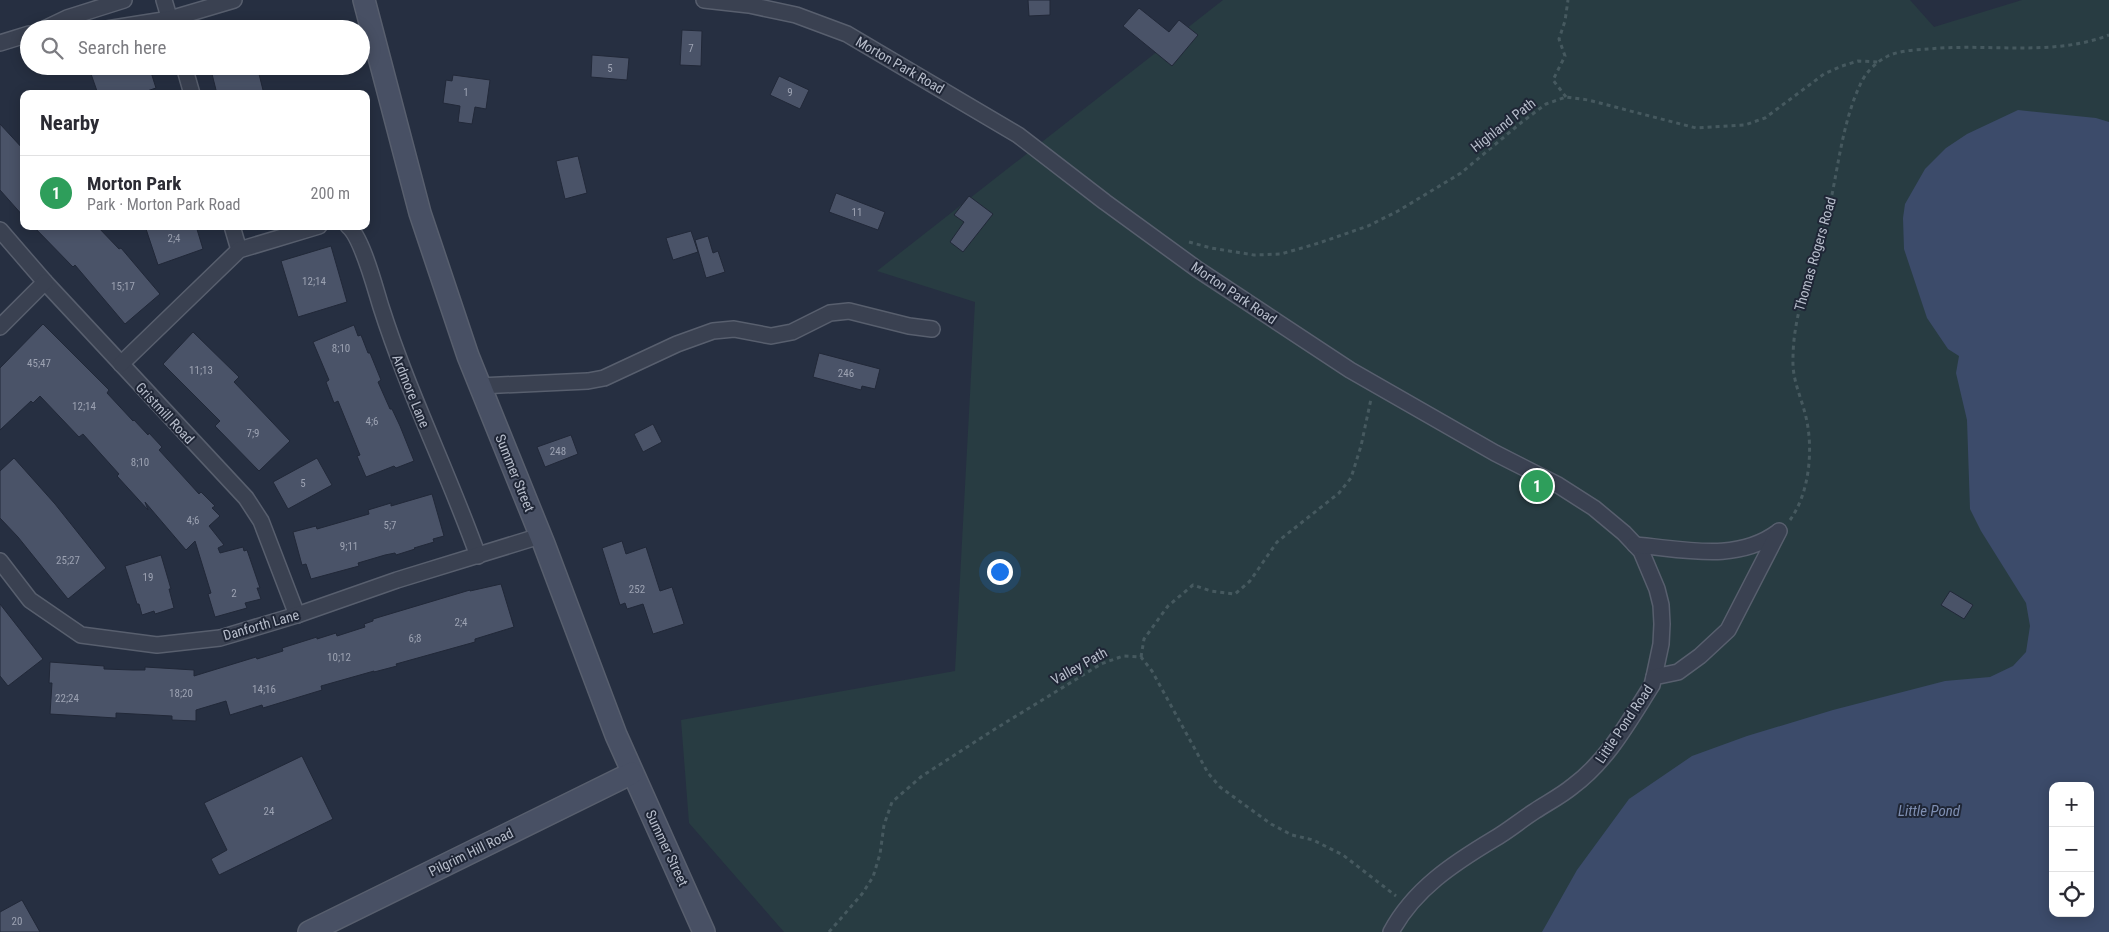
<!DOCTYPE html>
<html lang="en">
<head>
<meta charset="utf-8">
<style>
	:root { --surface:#fff; --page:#f2f2f3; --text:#2b2b33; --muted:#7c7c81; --line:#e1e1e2; --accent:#111827 }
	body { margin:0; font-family:"Roboto Condensed",sans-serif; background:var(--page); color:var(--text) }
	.controls { position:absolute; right:15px; bottom:15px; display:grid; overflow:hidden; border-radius:10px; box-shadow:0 2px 12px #0003 }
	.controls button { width:45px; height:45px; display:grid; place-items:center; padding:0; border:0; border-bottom:1px solid var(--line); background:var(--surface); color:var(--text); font:25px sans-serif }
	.you { position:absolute; left:999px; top:571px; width:18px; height:18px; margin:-12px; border:4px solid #fff; border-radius:50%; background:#1a73e8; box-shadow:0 0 0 8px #1a73e833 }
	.badge { display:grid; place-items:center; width:32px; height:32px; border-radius:50%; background:var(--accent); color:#fff; font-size:16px; font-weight:700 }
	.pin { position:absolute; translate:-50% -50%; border:2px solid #fff; box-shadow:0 1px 5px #0006 }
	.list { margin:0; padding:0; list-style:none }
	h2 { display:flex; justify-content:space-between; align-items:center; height:65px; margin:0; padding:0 20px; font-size:21px }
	h2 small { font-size:16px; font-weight:400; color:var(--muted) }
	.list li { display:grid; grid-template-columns:32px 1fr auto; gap:15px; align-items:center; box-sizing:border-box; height:75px; padding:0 20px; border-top:1px solid var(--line) }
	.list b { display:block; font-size:19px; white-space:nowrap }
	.list p { margin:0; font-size:16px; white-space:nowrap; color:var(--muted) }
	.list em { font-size:16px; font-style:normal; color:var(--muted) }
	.icon { flex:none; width:28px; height:28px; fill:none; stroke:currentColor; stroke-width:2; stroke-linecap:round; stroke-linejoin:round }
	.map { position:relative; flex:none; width:2109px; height:932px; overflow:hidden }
	.search { position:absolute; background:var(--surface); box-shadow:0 2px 12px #0003; left:20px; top:20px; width:350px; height:55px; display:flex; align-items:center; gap:12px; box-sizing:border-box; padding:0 18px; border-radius:28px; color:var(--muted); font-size:19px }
	.panel { position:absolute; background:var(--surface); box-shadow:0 2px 12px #0003; left:20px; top:90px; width:350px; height:140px; border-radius:10px }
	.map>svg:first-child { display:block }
	.green { fill:#283c42; fill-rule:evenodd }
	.water { fill:#3c4b6a; fill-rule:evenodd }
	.building { fill:#4a5368; stroke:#212838 }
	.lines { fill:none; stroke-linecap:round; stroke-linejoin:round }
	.street-casing { stroke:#585f6e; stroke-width:18 }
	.secondary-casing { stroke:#585f6e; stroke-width:24 }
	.path { stroke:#46595f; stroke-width:3; stroke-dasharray:4 4; stroke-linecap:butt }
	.street { stroke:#3a4151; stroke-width:15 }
	.secondary { stroke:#485064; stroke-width:21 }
	.labels { text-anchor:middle; stroke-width:4; stroke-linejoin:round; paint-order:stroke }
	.number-label { font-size:11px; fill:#9ca2b2 }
	.street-label { font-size:14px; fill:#b7bdcb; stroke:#1f2636 }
	.water-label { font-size:15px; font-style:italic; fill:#7f8fb2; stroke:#1f2636 }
</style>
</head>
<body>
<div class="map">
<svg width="2109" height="932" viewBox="0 0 2109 932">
	<rect width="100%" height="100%" fill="#262f41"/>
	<path class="green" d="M1223,0H1910L1934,27L2022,0H2109V932H784L689,823L681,720L955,671L975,302L877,271ZM2053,786H2090V913H2053Z"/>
	<path class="water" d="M2018,110L2096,118L2109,122V932H1542L1577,870L1629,799L1692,756L1747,736L1833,710L1945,681L1990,677L2013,666L2026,652L2030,626L2026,603L1981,531L1970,509L1967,420L1956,373L1959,356L1948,349L1927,318L1904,249L1903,218L1905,204L1925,169L1946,148L1967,134ZM2053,786H2090V913H2053Z"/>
	<g class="building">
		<polygon points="1028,0 1050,0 1050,15 1029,16"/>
		<polygon points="1139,8 1169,32 1179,20 1198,35 1172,66 1123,26"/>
		<polygon points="682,30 702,31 701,66 680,65"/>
		<polygon points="592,55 629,58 627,80 591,77"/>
		<polygon points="105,66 149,66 156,88 138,94 98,94 90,71"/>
		<polygon points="210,66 257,66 264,94 217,94"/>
		<polygon points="453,75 490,80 486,109 475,107 472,124 458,122 460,106 443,103 446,80 452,81"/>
		<polygon points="779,76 809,90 800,109 770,95"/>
		<polygon points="0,124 24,150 24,217 0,190"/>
		<polygon points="578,156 587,193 565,199 556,161"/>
		<polygon points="836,193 885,212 878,230 829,212"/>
		<polygon points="969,196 993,214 963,252 950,242 964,222 954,215"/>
		<polygon points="33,226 97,226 119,249 121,248 160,294 125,324 75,265 73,267"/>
		<polygon points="145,226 196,226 203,249 158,265"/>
		<polygon points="691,231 698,252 673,260 666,238"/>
		<polygon points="708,236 713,253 718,251 725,272 706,278 695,240"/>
		<polygon points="331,246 347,302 298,317 281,261"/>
		<polygon points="43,324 109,390 107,393 133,421 134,420 148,435 149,433 162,447 159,450 199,494 201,492 215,506 212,508 220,516 209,526 224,545 218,548 220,553 243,547 244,551 247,550 260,588 257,588 261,599 245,603 247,608 215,617 208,594 211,593 195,541 186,550 145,502 148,510 117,476 119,474 83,434 79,437 40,396 33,403 31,401 0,430 0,368"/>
		<polygon points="354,325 358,336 361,335 368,353 370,353 381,380 378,382 390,409 392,409 400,426 414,461 396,468 394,466 366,477 357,456 360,455 338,401 334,403 326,382 329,380 313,342"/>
		<polygon points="193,332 239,377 234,382 290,441 259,471 215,426 220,421 163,364"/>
		<polygon points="819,353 880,369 875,389 862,386 861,390 813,377"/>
		<polygon points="653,424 662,442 643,452 634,434"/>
		<polygon points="571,435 578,454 545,467 537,447"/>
		<polygon points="14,458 55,504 106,568 68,599 18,537 0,518 0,471"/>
		<polygon points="317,458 332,485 288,509 273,482"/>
		<polygon points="432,494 444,536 433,539 434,542 414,548 415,549 396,555 395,553 385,555 358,563 359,566 311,579 306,564 302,565 293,532 316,526 317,529 369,514 368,510 391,503 391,506"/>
		<polygon points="622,541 626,554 646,547 660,591 672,587 684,624 653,634 643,604 627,609 625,603 620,605 602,548"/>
		<polygon points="161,555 171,589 169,589 174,608 155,614 154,611 142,615 139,604 137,604 125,566"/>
		<polygon points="501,584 514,627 475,639 475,642 396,664 397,666 374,672 374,671 321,686 322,690 263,708 262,705 230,715 226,701 196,710 196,721 172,720 172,716 116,713 116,718 50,714 52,683 49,683 50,662 104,666 104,669 133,670 145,670 145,667 194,670 194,676 256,657 257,659 283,651 282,648 317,637 317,639 336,633 337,636 365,627 364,624 373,621 373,619 470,590 470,591"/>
		<polygon points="1950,591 1973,605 1964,619 1941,605"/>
		<polygon points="0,604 43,659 8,686 0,676"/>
		<polygon points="302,756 333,819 219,875 211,859 227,850 204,803"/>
		<polygon points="22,900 40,932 0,932 0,912"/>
	</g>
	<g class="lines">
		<g class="street-casing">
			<g id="street">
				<polyline points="164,0 172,27"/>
				<polyline points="704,0 749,5 796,15 847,34 1018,135 1105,202 1197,269 1350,370 1495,453 1558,485 1594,508 1624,533 1641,551 1657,589 1661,605 1662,624 1661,644 1654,677"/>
				<polyline points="44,29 67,18 124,0"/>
				<polyline points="107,29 170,19 234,0"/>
				<polyline points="0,43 29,34"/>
				<polyline points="184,66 192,94"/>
				<polyline points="232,226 239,250"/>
				<path d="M348,226C362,237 375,288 381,307C408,392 448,472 478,556"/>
				<polyline points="0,230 45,282 246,498 261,521 297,615"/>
				<polyline points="0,327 45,282"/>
				<polyline points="121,364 239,250 319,226"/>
				<polyline points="480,386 588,381 604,378 677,344 713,331 734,329 771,336 792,332 830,313 849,311 909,326 932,329"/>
				<path d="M1635,545C1684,549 1736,563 1778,532"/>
				<polyline points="0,561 30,600 81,635 157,645 220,638 297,615 397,580 540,536"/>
				<path d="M1391,932C1414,889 1454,863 1494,839C1508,831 1521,820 1535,811C1547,803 1561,796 1573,786C1608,760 1629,721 1652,685L1654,677L1678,672L1700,656L1728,630L1779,531"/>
			</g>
		</g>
		<g class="secondary-casing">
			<g id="secondary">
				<polyline points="364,0 420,213 468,356 544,544 616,735 704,932"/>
				<polyline points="309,932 632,773"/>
			</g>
		</g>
		<g class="path">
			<polyline points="1566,97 1553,80 1565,56 1559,39 1565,21 1568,0"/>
			<polyline points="1189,242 1211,248 1254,255 1281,254 1319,243 1368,226 1398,211 1461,173 1522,122 1546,104 1566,97 1588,100 1696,128 1745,125 1765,118 1824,74 1842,66 1858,61 1879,62"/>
			<path d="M1790,520C1809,494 1813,452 1807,422C1803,400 1792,382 1793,359C1793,309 1815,264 1827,217C1838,173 1841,126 1860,85C1865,73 1876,62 1888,56C1901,50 1916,50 1929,49C1988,43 2052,57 2109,35"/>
			<polyline points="1141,657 1144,639 1168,606 1193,585 1211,591 1235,594 1250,581 1277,542 1339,493 1351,478 1361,446 1371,399"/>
			<polyline points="829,932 862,894 873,877 880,854 884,825 892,802 922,776 995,729 1101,664 1123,656 1141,657 1152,671 1208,773 1220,787 1271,824 1292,835 1313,840 1343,855 1396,896"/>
		</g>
		<use href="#street" class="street"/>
		<use href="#secondary" class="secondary"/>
	</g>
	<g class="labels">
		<g class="number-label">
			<text x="691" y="52">7</text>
			<text x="610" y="72">5</text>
			<text x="466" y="96">1</text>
			<text x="790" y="96">9</text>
			<text x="857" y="216">11</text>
			<text x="174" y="242">2;4</text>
			<text x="314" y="285">12;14</text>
			<text x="123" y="290">15;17</text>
			<text x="341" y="352">8;10</text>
			<text x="39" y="367">45;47</text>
			<text x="201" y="374">11;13</text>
			<text x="846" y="377">246</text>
			<text x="84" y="410">12;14</text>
			<text x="372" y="425">4;6</text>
			<text x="253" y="437">7;9</text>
			<text x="558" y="455">248</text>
			<text x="140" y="466">8;10</text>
			<text x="303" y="487">5</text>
			<text x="193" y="524">4;6</text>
			<text x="390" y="529">5;7</text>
			<text x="349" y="550">9;11</text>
			<text x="68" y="564">25;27</text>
			<text x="148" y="581">19</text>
			<text x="637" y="593">252</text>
			<text x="234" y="597">2</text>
			<text x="461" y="626">2;4</text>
			<text x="415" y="642">6;8</text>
			<text x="339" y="661">10;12</text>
			<text x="264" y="693">14;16</text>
			<text x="181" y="697">18;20</text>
			<text x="67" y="702">22;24</text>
			<text x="269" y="815">24</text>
			<text x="17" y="925">20</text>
		</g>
		<g class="street-label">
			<text transform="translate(900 65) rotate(30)" y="5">Morton Park Road</text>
			<text transform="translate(1503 125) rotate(-38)" y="5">Highland Path</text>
			<text transform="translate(1815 254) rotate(-74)" y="5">Thomas Rogers Road</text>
			<text transform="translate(1234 293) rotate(34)" y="5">Morton Park Road</text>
			<text transform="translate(411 391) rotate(68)" y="5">Ardmore Lane</text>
			<text transform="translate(165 413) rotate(47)" y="5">Gristmill Road</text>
			<text transform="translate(515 473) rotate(68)" y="5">Summer Street</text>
			<text transform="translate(261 625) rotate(-16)" y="5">Danforth Lane</text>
			<text transform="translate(1079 666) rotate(-29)" y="5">Valley Path</text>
			<text transform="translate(1624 724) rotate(-56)" y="5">Little Pond Road</text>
			<text transform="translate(667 848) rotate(65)" y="5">Summer Street</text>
			<text transform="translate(471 852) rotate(-26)" y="5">Pilgrim Hill Road</text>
		</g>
		<g class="water-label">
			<text x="1929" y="816">Little Pond</text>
		</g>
	</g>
</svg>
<div class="controls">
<button>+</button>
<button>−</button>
<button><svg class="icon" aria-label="locate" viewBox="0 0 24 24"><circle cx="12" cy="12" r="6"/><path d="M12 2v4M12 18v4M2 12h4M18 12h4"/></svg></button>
</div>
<div class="you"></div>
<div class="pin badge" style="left:1537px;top:486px;background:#2e9e5b">1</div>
<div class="search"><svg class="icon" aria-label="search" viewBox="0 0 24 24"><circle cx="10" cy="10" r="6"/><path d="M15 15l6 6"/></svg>Search here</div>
<section class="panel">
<h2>Nearby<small></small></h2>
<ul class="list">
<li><span class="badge" style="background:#2e9e5b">1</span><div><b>Morton Park</b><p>Park · Morton Park Road</p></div><em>200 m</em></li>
</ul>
</section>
</div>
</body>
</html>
